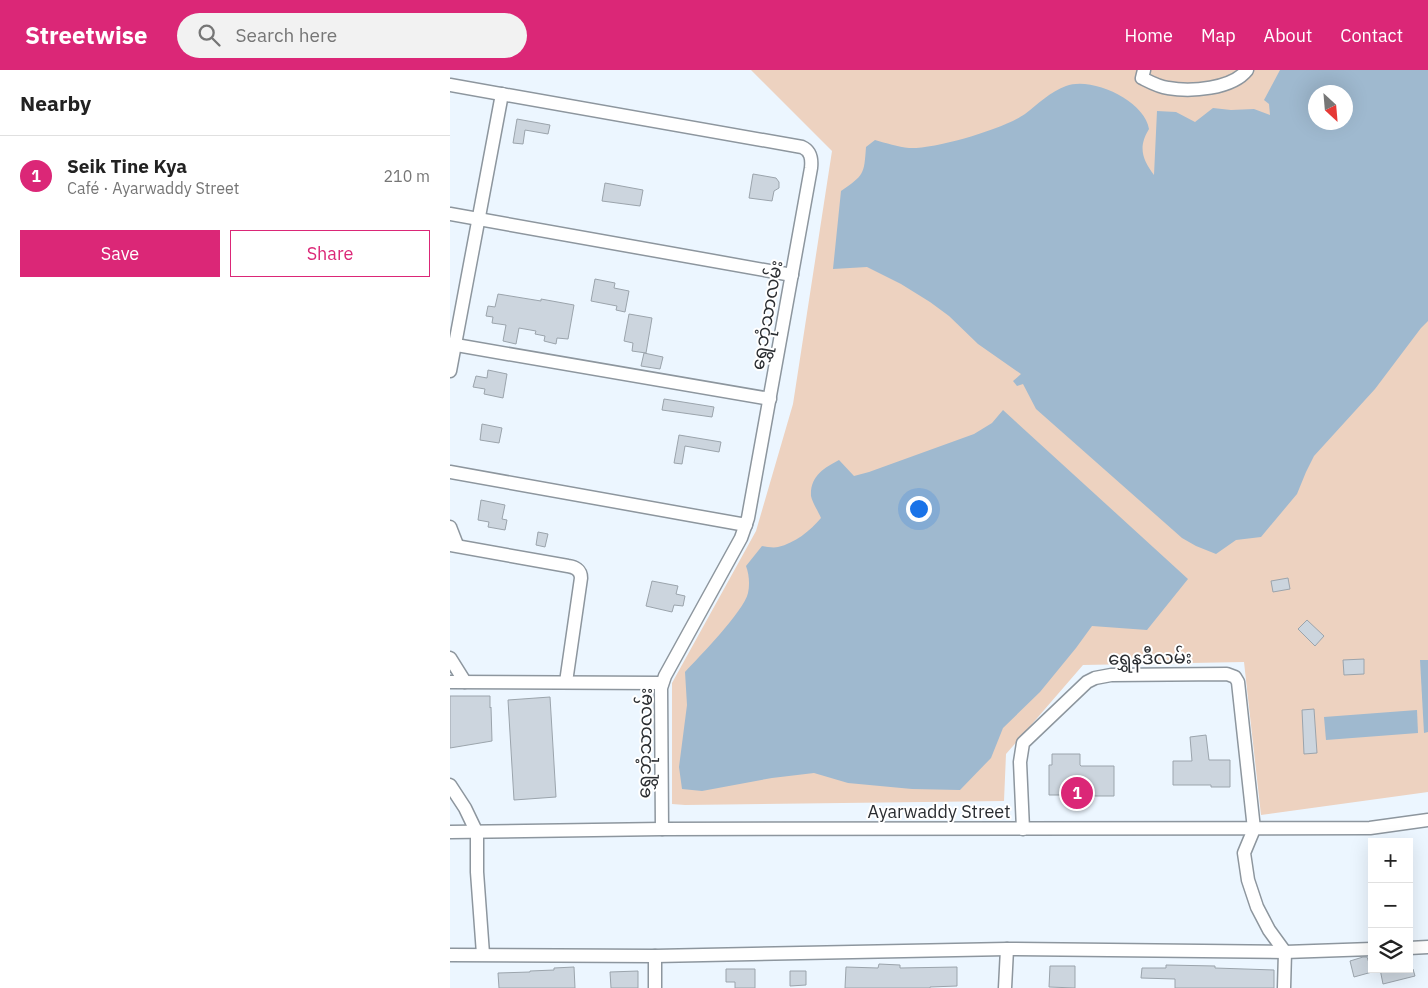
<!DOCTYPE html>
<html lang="en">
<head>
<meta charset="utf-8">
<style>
	:root { --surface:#fff; --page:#f2f2f2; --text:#222; --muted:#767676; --line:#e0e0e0; --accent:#db2777 }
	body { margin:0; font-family:"IBM Plex Sans","Noto Sans Myanmar",sans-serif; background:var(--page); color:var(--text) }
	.controls { position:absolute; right:15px; bottom:15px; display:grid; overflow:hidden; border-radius:0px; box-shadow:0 5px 20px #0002 }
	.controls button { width:45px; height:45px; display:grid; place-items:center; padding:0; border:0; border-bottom:1px solid var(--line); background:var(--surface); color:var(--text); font:25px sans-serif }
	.compass { position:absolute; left:858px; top:15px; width:45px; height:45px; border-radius:50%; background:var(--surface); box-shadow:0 5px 20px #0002; rotate:154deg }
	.you { position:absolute; left:468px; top:438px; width:18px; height:18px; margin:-12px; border:4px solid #fff; border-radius:50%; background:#1a73e8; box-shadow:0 0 0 8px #1a73e833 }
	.badge { display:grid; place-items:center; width:32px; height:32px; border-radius:50%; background:var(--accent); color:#fff; font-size:16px; font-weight:700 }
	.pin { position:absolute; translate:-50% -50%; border:2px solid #fff; box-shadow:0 1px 5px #0006 }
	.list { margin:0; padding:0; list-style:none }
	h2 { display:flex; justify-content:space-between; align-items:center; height:65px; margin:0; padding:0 20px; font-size:21px }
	h2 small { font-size:16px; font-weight:400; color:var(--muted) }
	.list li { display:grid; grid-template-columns:32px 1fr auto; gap:15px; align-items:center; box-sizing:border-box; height:80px; padding:0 20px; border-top:1px solid var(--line) }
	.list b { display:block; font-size:19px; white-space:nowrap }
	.list p { margin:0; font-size:16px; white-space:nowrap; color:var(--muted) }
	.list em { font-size:16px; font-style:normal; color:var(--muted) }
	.actions { display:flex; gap:10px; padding:15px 20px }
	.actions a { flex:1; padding:11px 0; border:1px solid var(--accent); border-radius:0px; text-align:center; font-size:18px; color:var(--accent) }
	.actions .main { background:var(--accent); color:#fff }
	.icon { flex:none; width:28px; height:28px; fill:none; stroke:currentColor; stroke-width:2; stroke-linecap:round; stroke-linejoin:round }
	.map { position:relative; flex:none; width:978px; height:918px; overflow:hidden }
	header { display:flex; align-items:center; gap:30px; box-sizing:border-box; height:70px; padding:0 25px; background:var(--accent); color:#fff }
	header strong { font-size:24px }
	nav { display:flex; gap:28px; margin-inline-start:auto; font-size:18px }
	.search { width:350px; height:45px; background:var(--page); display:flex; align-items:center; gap:12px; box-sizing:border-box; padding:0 18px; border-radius:28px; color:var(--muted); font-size:19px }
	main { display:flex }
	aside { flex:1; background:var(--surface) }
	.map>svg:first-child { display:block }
	.green { fill:#edd2c0; fill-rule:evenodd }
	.water { fill:#9fb9cf; fill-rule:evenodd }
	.building { fill:#ccd5de; stroke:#9ba4ac }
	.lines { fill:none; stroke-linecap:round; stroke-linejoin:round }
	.street-casing { stroke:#8d969e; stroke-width:15 }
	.street { stroke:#fff; stroke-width:12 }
	.labels { text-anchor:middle; stroke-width:4; stroke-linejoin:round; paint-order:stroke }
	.street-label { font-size:18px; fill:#2a2d31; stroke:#fff }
</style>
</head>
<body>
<header>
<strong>Streetwise</strong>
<div class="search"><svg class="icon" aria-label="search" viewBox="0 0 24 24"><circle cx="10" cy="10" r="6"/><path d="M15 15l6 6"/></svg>Search here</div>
<nav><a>Home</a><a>Map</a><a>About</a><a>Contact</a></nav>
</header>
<main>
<aside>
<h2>Nearby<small></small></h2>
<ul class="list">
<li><span class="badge">1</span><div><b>Seik Tine Kya</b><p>Café · Ayarwaddy Street</p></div><em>210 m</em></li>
</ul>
<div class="actions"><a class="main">Save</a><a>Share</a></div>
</aside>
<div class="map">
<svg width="978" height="918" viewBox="0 0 978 918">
	<rect width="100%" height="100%" fill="#ecf6ff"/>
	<path class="green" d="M301,0H978V722L811,745L794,592L633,595L556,684L554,731L235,735L222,734V613L306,461L343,334L382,81ZM866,22H896V52H866Z"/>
	<g class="water">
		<path d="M830,0H978V251L971,258L925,319L864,386L856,402L847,424L811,467L786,470L766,484L746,476L732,468L586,339L573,314L567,316L563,311L571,304L528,274L499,246L480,232L451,214L417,197L383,199L391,121C414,105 414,105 416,77L425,70C436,73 448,77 459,78C486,79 553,59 575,44C588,34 600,22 616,16C642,6 695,31 699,59C688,77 692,89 704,105L707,41L726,42L745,52L763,38L781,40L804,39L820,45L819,34L814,30ZM896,22V52H866V22Z"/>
		<path d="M553,340L738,509L697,560L642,556L626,578L590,622L553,658L541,688L510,720L462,719L398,713L364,703L322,708L252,721L232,719L229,697L237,635L235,602C249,587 294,541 298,523C300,514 299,504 296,496L312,476C317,477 324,478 328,477C345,473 360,461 371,448C368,441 362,432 361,426C360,406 374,398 389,390L404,406L419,402L524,364L542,353Z"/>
		<polygon points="970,590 978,590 978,662 974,663"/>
		<polygon points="967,640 968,663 876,670 874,647"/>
	</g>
	<g class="building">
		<polygon points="67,49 100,55 98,64 75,60 73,74 63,73"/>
		<polygon points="303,104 326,108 329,112 329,118 324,121 322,131 299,128"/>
		<polygon points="155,113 193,120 190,136 152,131"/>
		<polygon points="145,209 165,213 164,218 179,221 175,242 166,240 167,236 141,231"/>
		<polygon points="48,224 91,231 91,229 124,235 118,269 107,268 106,274 94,271 95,266 85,264 86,261 69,258 66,274 53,271 56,255 42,253 43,247 36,246 38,236 45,237"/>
		<polygon points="179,244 202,248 196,283 182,281 183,273 174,271"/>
		<polygon points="194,283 213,287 210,299 191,296"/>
		<polygon points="38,300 57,304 53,328 34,324 35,319 23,317 26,306 37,308"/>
		<polygon points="214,329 264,337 262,347 212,340"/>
		<polygon points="32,354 52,358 49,373 30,370"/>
		<polygon points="229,365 271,372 269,382 235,376 232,394 224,393"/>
		<polygon points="31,430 55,435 52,449 57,450 55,460 38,457 39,452 28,450"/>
		<polygon points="88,462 98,464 95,477 86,475"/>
		<polygon points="838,508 840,519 823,522 821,511"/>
		<polygon points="202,511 228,516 226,524 235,526 233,536 224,535 222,542 196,536"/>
		<polygon points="857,550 874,566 865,576 848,559"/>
		<polygon points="914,589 914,604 894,605 893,590"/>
		<polygon points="0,626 40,626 40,638 41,637 42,671 0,678"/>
		<polygon points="100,627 106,727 64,730 58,630"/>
		<polygon points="864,639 867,683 854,684 852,640"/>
		<polygon points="756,665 759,690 780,690 780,717 761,717 761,715 723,715 723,691 742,691 740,667"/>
		<polygon points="602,684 630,684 630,695 631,696 664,696 664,726 644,726 644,725 599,725 599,695 602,695"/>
		<polygon points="913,887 917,887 922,902 904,907 900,891"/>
		<polygon points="429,894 450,895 450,898 507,897 507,916 480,917 480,918 395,918 396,897 428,898"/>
		<polygon points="716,895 765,896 765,898 824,900 824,918 725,918 725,909 691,908 692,898 716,898"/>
		<polygon points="600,896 625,896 625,918 599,917"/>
		<polygon points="124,897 125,918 49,918 48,903 80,902 80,901 104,900 104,898"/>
		<polygon points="276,899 305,899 305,918 285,918 285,912 276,912"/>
		<polygon points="930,899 963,899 965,906 933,914"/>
		<polygon points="188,901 188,918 161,918 160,902"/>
		<polygon points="340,901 356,901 356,915 340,916"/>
	</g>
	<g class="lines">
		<g class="street-casing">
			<g id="street">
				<path d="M694,0L692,8C700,12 709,17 718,18C741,22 782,19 797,0"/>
				<path d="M0,15L352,77C361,81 362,89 361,98L298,448L291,468L215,606L211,618L212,759"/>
				<polyline points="0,144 342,205"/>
				<polyline points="0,274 320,329"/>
				<polyline points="0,301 52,24"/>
				<polyline points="0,402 296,455"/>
				<polyline points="0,457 7,475"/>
				<path d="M0,475L118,496C125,497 131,500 131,508L116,612"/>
				<polyline points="0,588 15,612"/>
				<polyline points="0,612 212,613"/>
				<polyline points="0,715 15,738 27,763 27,802 33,884"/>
				<polyline points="573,759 570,692 573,673 637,612 645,608 661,605 777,604 785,607 788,612 804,759 794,783 798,810 807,837 819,860 835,882 834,918"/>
				<polyline points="0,762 212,759 920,758 978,750"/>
				<polyline points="959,878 978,877"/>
				<polyline points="0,885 205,886 557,879 835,882 922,879"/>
				<polyline points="205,886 205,918"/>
				<polyline points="555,918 557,879"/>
			</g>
		</g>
		<use href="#street" class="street"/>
	</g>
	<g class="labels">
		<g class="street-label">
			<text transform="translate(317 245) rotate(-80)" y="6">ရွှေဘုံသာလမ်း</text>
			<text transform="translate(700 588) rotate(-1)" y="6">ရွှေနဒီလမ်း</text>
			<text transform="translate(195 673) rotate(-89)" y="6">ရွှေဘုံသာလမ်း</text>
			<text x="489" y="748">Ayarwaddy Street</text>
		</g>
	</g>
</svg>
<div class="controls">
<button>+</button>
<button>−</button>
<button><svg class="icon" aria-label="layers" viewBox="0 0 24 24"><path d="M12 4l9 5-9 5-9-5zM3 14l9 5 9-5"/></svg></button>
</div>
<svg class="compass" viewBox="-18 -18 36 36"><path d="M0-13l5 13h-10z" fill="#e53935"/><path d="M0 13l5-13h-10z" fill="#767676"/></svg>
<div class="you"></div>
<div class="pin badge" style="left:627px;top:723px">1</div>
</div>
</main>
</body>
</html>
